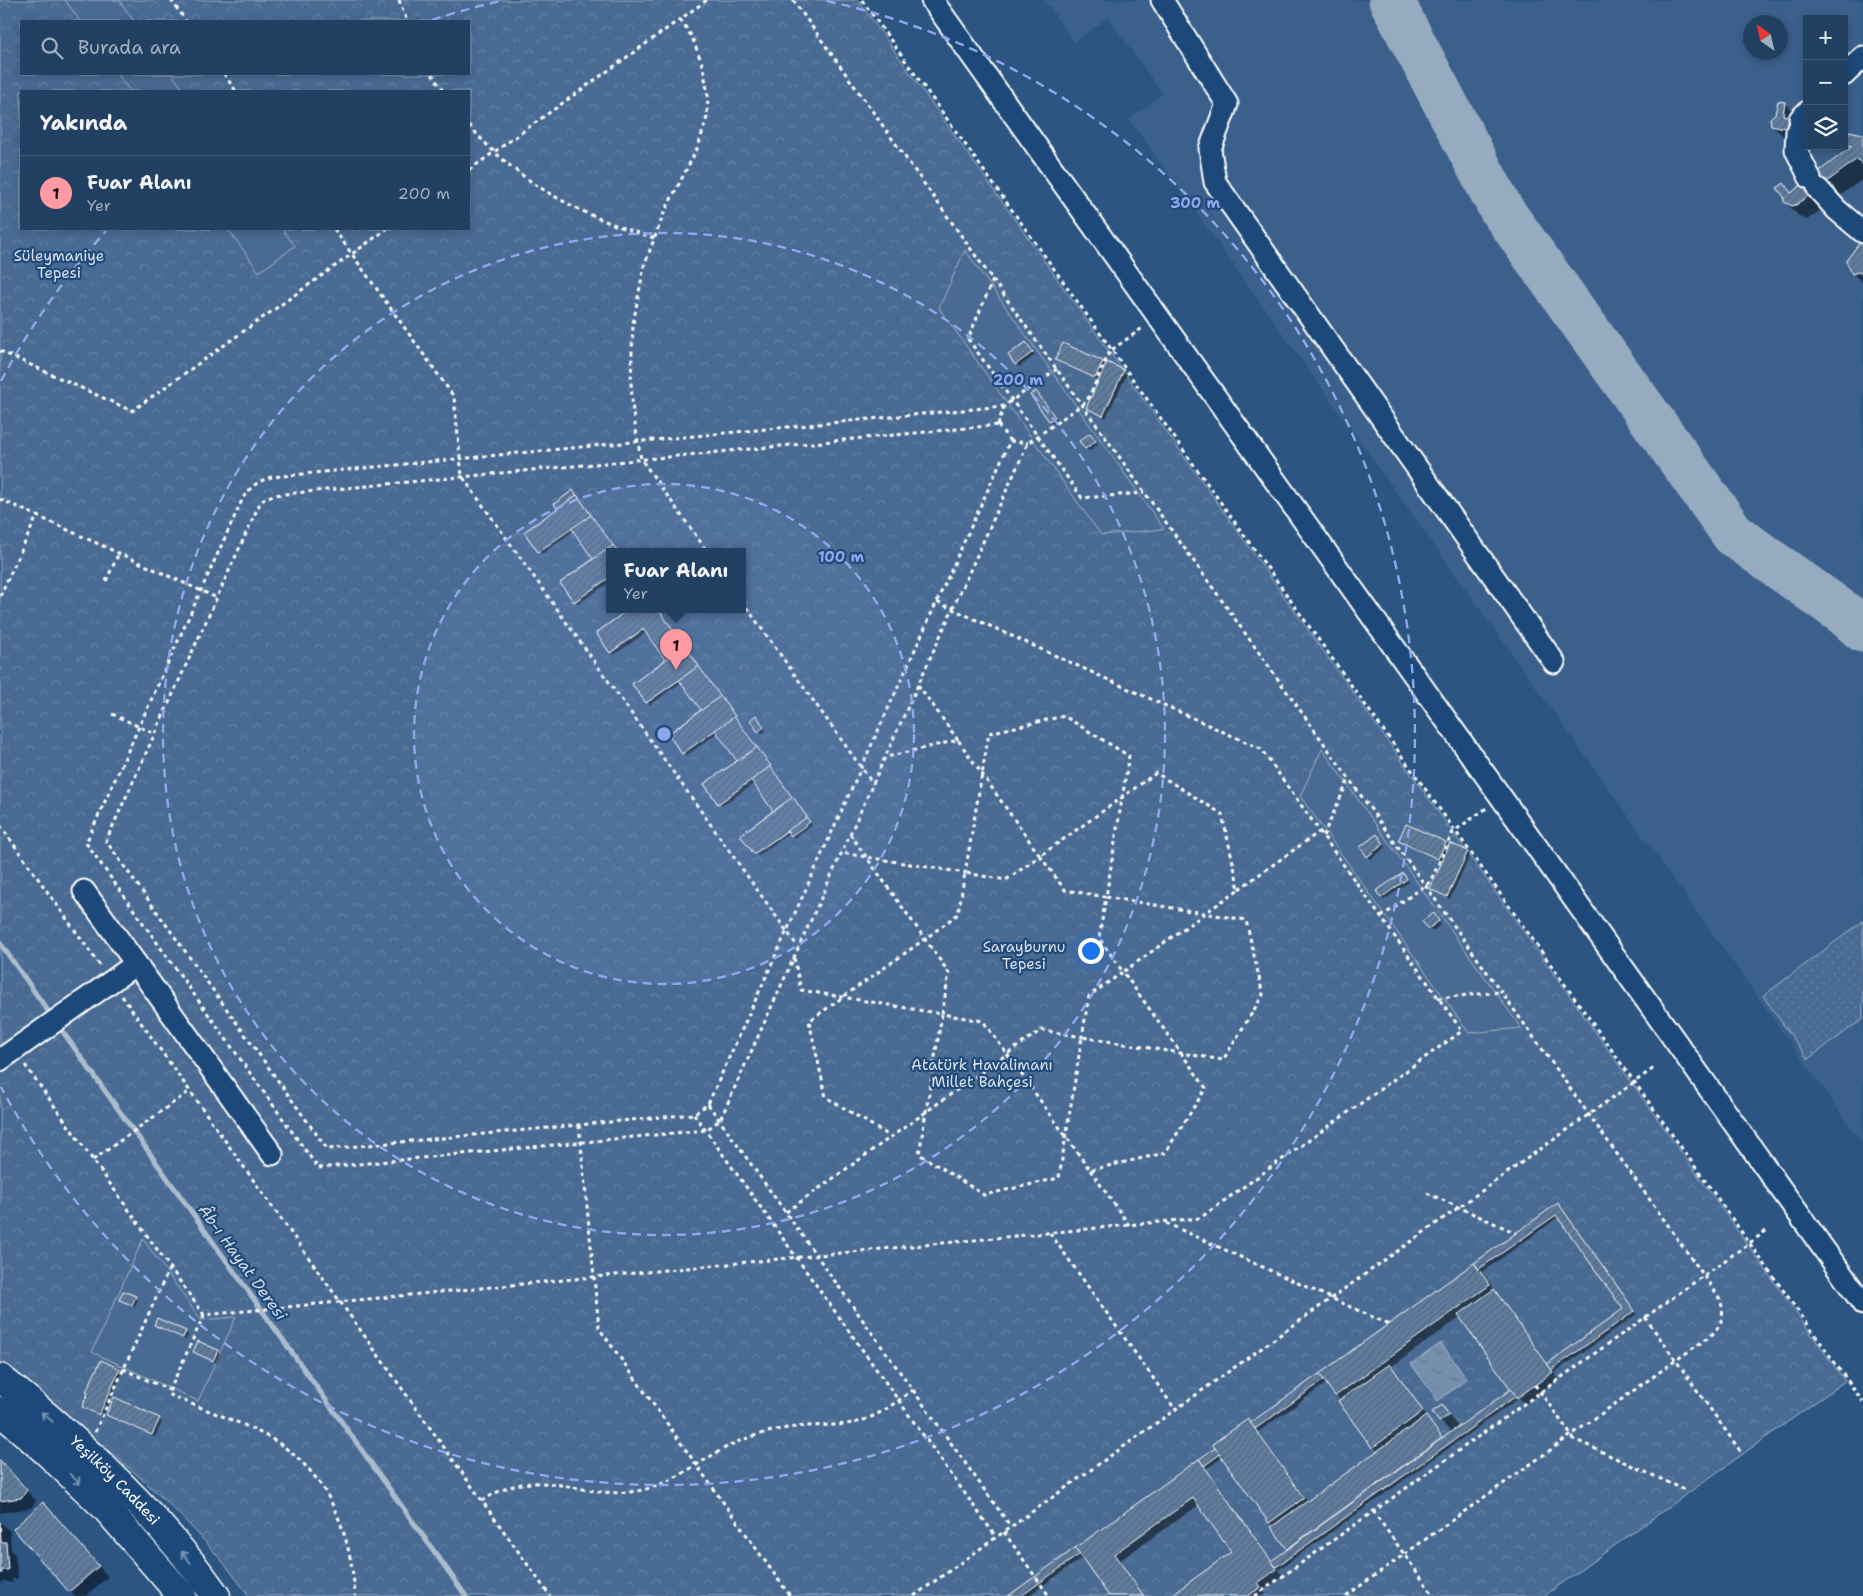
<!DOCTYPE html>
<html lang="tr">
<head>
<meta charset="utf-8">
<style>
	:root { --surface:#214062; --page:#2d4b6b; --text:#f1f3f6; --muted:#a2afbe; --line:#3e5977; --accent:#ff9aa2 }
	body { margin:0; font-family:"Shantell Sans",sans-serif; background:var(--page); color:var(--text) }
	.controls { position:absolute; right:15px; top:15px; display:grid; overflow:hidden; border-radius:0px; box-shadow:0 2px 8px #0003 }
	.controls button { width:45px; height:45px; display:grid; place-items:center; padding:0; border:0; border-bottom:1px solid var(--line); background:var(--surface); color:var(--text); font:25px sans-serif }
	.compass { position:absolute; left:1743px; top:15px; width:45px; height:45px; border-radius:50%; background:var(--surface); box-shadow:0 2px 8px #0003; rotate:326deg }
	.you { position:absolute; left:1090px; top:950px; width:18px; height:18px; margin:-12px; border:4px solid #fff; border-radius:50%; background:#1a73e8; box-shadow:0 0 0 8px #1a73e833 }
	.badge { display:grid; place-items:center; width:32px; height:32px; border-radius:50%; background:var(--accent); color:#111; font-size:16px; font-weight:700 }
	.pin { position:absolute; translate:-50% -41px; filter:drop-shadow(0 1px 2px #0008) }
	.pin::after { content:''; position:absolute; top:26px; width:18px; height:15px; background:inherit; clip-path:polygon(0 0,100% 0,50% 100%) }
	.popup { position:absolute; left:606px; top:548px; width:140px; height:65px; box-sizing:border-box; display:grid; place-content:center; border-radius:0px; background:var(--surface); filter:drop-shadow(0 1px 4px #0005); font-size:16px; white-space:nowrap; color:var(--muted) }
	.popup b { font-size:19px; color:var(--text) }
	.popup::after { content:''; position:absolute; left:50%; top:100%; margin-left:-10px; border:10px solid transparent; border-top-color:var(--surface) }
	.list { margin:0; padding:0; list-style:none }
	h2 { display:flex; justify-content:space-between; align-items:center; height:65px; margin:0; padding:0 20px; font-size:21px }
	h2 small { font-size:16px; font-weight:400; color:var(--muted) }
	.list li { display:grid; grid-template-columns:32px 1fr auto; gap:15px; align-items:center; box-sizing:border-box; height:75px; padding:0 20px; border-top:1px solid var(--line) }
	.list b { display:block; font-size:19px; white-space:nowrap }
	.list p { margin:0; font-size:16px; white-space:nowrap; color:var(--muted) }
	.list em { font-size:16px; font-style:normal; color:var(--muted) }
	.icon { flex:none; width:28px; height:28px; fill:none; stroke:currentColor; stroke-width:2; stroke-linecap:round; stroke-linejoin:round }
	.map { position:relative; flex:none; width:1863px; height:1596px; overflow:hidden }
	.search { position:absolute; background:var(--surface); box-shadow:0 2px 8px #0003; left:20px; top:20px; width:450px; height:55px; display:flex; align-items:center; gap:12px; box-sizing:border-box; padding:0 18px; border-radius:0px; color:var(--muted); font-size:19px }
	.panel { position:absolute; background:var(--surface); box-shadow:0 2px 8px #0003; left:20px; top:90px; width:450px; height:140px; border-radius:0px }
	.map>svg:first-child { display:block }
	.built { fill:#3b618b; fill-rule:evenodd }
	.grass { fill:url(#grass-dots); stroke:#a4b5c8 }
	.forest { fill:url(#forest-crowns); stroke:#a4b5c8; fill-rule:evenodd }
	.garden { fill:#486b92; stroke:#a4b5c8 }
	.water { fill:url(#water-ripples); stroke:#acbcce }
	.shadow { fill:#0007; fill-rule:evenodd }
	.lines { fill:none; stroke-linecap:round; stroke-linejoin:round }
	.stream { stroke:#acbcce; stroke-width:5 }
	.taxiway { stroke:#96aac0; stroke-width:45 }
	.building { fill:url(#building-hatch); stroke:#fff }
	.minor-casing { stroke:#fff; stroke-width:25 }
	.highway-casing { stroke:#fff; stroke-width:31 }
	.path { stroke:#fff; stroke-width:3; stroke-dasharray:4 4; stroke-linecap:butt }
	.minor { stroke:#1f4a7a; stroke-width:21 }
	.highway { stroke:#1f4a7a; stroke-width:28 }
	.oneway { stroke:#7992af }
	.ring { fill:none; stroke:#8ea6ec; stroke-width:2.5; stroke-dasharray:9 6 }
	.labels { text-anchor:middle; stroke-width:4.5; stroke-linejoin:round; paint-order:stroke }
	.park-label { font-size:15px; fill:#dae1e9; stroke:#1f4a7a }
	.street-label { font-size:15px; fill:#fff; stroke:#1f4a7a }
	.water-label { font-size:16px; font-style:italic; fill:#d5dde6; stroke:#1f4a7a }
	.centre { fill:#8ea6ec; stroke:#1f4a7a; stroke-width:2.5 }
	.ring-label { font-size:15px; text-anchor:middle; font-weight:bold; fill:#8ea6ec; stroke:#1f4a7a; stroke-width:4.5; stroke-linejoin:round; paint-order:stroke }
</style>
</head>
<body>
<div class="map">
<svg width="1863" height="1596" viewBox="0 0 1863 1596">
	<defs>
		<pattern id="grass-dots" width="8" height="8" patternUnits="userSpaceOnUse" patternTransform="scale(1.25)"><rect width="8" height="8" fill="#486b92"/><path d="M2 2h.1M6 6h.1" fill="none" stroke="#6381a2" stroke-width="1.8" stroke-linecap="round"/></pattern>
		<pattern id="forest-crowns" width="20" height="18" patternUnits="userSpaceOnUse" patternTransform="scale(1.25)"><rect width="20" height="18" fill="#486b92"/><path d="M2 6a3 3 0 1 1 6 0M12 15a3 3 0 1 1 6 0" fill="none" stroke="#6381a2"/></pattern>
		<pattern id="water-ripples" width="26" height="14" patternUnits="userSpaceOnUse" patternTransform="scale(1.25)"><rect width="26" height="14" fill="#748fad"/><path d="M2 4q2-2 4 0t4 0M15 11q2-2 4 0t4 0" fill="none" stroke="#66788b"/></pattern>
		<pattern id="building-hatch" width="6" height="6" patternUnits="userSpaceOnUse" patternTransform="scale(1.25)"><rect width="6" height="6" fill="#5e7c9f"/><path d="M-1 1l2-2M0 6l6-6M5 7l2-2" fill="none" stroke="#56667a"/></pattern>
	</defs>
	<rect width="100%" height="100%" fill="#2c5582"/>
	<filter id="ink" filterUnits="userSpaceOnUse"><feTurbulence type="fractalNoise" baseFrequency=".02" numOctaves="2"/><feDisplacementMap in="SourceGraphic" scale="10" xChannelSelector="R" yChannelSelector="G"/><feConvolveMatrix kernelMatrix="1 2 1 2 8 2 1 2 1" color-interpolation-filters="sRGB"/></filter>
	<g filter="url(#ink)">
		<path class="built" d="M1044,0H1863V1144L1129,119L1163,94L1108,18L1074,42ZM1807,19H1844V146H1807ZM1750,22H1780V52H1750Z"/>
		<polygon class="grass" points="1863,921 1863,1019 1808,1059 1763,996"/>
		<path class="forest" d="M0,0H858L1845,1381L1544,1596H249C183,1503 89,1434 0,1364ZM21,21H469V74H21ZM21,91H469V229H21ZM610,551H742V609H610Z"/>
		<g class="garden">
			<polygon points="65,0 119,0 134,21 80,21"/>
			<polygon points="117,74 172,74 184,91 130,91"/>
			<polygon points="228,229 282,229 295,246 259,272"/>
			<polygon points="965,250 1164,529 1101,535 939,308"/>
			<polygon points="1322,749 1521,1028 1469,1033 1300,796"/>
			<polygon points="143,1239 201,1320 236,1317 198,1401 92,1352"/>
		</g>
		<polygon class="water" points="1441,1343 1467,1379 1438,1401 1411,1364"/>
		<g class="shadow">
			<polygon points="1784,103 1798,117 1786,139 1772,125 1776,114"/>
			<polygon points="1844,131 1863,136 1863,179 1807,220 1799,216 1785,202 1784,184 1792,193 1844,153 1820,146 1844,146"/>
			<polygon points="1863,240 1863,283 1853,274 1847,261"/>
			<polygon points="1029,346 1035,355 1019,367 1016,364"/>
			<polygon points="1057,360 1102,362 1106,367 1108,364 1127,374 1106,418 1088,408 1100,381 1060,363"/>
			<polygon points="1032,395 1039,395 1057,420 1053,424"/>
			<polygon points="1093,437 1098,444 1089,451 1086,448"/>
			<polygon points="576,494 616,551 610,551 610,582 578,604 562,583 595,559 574,531 542,554 526,533"/>
			<polygon points="630,609 658,609 812,825 794,838 790,833 758,856 755,854 742,835 775,811 755,783 722,806 706,784 739,761 719,732 686,756 683,753 703,710 682,682 650,705 634,684 667,660 647,632 614,655 611,652"/>
			<polygon points="751,720 758,720 766,731 762,734"/>
			<polygon points="1380,839 1386,847 1371,859 1368,856"/>
			<polygon points="1400,841 1445,843 1450,848 1467,852 1470,855 1450,899 1431,889 1443,862 1403,844"/>
			<polygon points="1405,877 1409,882 1384,900 1381,897"/>
			<polygon points="1436,918 1441,925 1432,931 1424,922"/>
			<path d="M1558,1205L1637,1314L1554,1373L1558,1379L1525,1404L1519,1398L1278,1570L1283,1576L1263,1590L1266,1594L1264,1596H1172L1233,1553L1199,1505L1119,1561L1144,1596H1111L1081,1554L1075,1551L1082,1558L1028,1596H1010ZM1559,1217L1625,1309L1548,1364L1482,1272ZM1461,1317L1515,1395L1459,1428L1442,1407L1440,1421L1452,1433L1443,1439L1391,1367ZM1327,1383L1378,1452L1308,1502L1258,1432ZM1223,1457L1289,1550L1272,1561L1206,1469Z"/>
			<polygon points="135,1298 138,1300 135,1307 121,1299"/>
			<polygon points="157,1320 185,1332 188,1335 186,1340 158,1327 155,1325"/>
			<polygon points="217,1351 220,1354 216,1363 194,1352"/>
			<polygon points="119,1370 122,1373 102,1417 86,1410 83,1407"/>
			<polygon points="108,1414 159,1419 162,1422 155,1437 110,1417"/>
			<polygon points="0,1461 36,1501 31,1508 0,1513"/>
			<polygon points="53,1514 108,1577 86,1596 74,1596 70,1591"/>
			<polygon points="0,1522 10,1531 11,1550 15,1554 18,1579 12,1579 12,1583 3,1581 0,1585"/>
		</g>
		<g class="lines">
			<g class="stream">
				<polyline points="0,943 53,1018"/>
				<polyline points="58,1025 466,1596"/>
			</g>
			<polyline class="taxiway" points="1391,0 1501,209 1734,535 1845,614 1863,630"/>
		</g>
		<g class="building">
			<polygon points="1778,101 1785,102 1783,115 1807,120 1807,133 1771,125 1770,118 1775,114"/>
			<polygon points="1844,130 1863,134 1863,165 1857,159 1796,205 1792,206 1784,202 1784,197 1777,188 1784,183 1791,193 1852,146 1844,144"/>
			<polygon points="1863,238 1863,274 1858,272 1852,274 1846,261"/>
			<polygon points="1026,342 1033,352 1015,365 1008,355"/>
			<polygon points="1063,343 1103,361 1095,378 1055,360"/>
			<polygon points="1107,362 1124,370 1103,416 1086,408"/>
			<polygon points="1036,391 1055,417 1049,421 1030,395"/>
			<polygon points="1090,433 1096,441 1085,449 1079,441"/>
			<polygon points="573,490 617,551 610,551 610,582 607,579 574,602 560,583 593,559 571,528 538,552 524,532 557,509 554,504"/>
			<polygon points="577,495 591,515 538,552 524,532"/>
			<polygon points="613,545 617,551 610,551 610,577 574,602 560,583"/>
			<polygon points="629,609 658,609 663,615 610,653 596,633"/>
			<polygon points="629,609 658,609 810,822 791,836 787,831 754,854 740,835 773,811 751,780 718,804 704,784 737,761 715,730 682,754 668,734 701,710 679,680 646,703 632,684 665,660 643,629 610,653 596,633"/>
			<polygon points="685,646 699,666 646,703 632,684"/>
			<polygon points="721,696 735,716 682,754 668,734"/>
			<polygon points="756,715 764,727 758,732 750,720"/>
			<polygon points="757,747 771,766 718,804 704,784"/>
			<polygon points="793,797 807,817 754,854 740,835"/>
			<polygon points="1406,824 1446,842 1438,859 1398,841"/>
			<polygon points="1377,834 1384,844 1367,857 1360,847"/>
			<polygon points="1450,843 1468,851 1447,897 1430,889"/>
			<polygon points="1403,873 1407,879 1381,898 1376,891"/>
			<polygon points="1434,913 1439,921 1428,929 1422,921"/>
			<polygon points="1558,1203 1635,1311 1551,1370 1547,1364 1623,1309 1556,1215 1479,1269 1474,1263"/>
			<polygon points="1474,1263 1490,1285 1335,1396 1319,1374"/>
			<polygon points="1494,1289 1553,1372 1517,1398 1458,1315"/>
			<polygon points="123,1291 136,1296 132,1305 119,1300"/>
			<polygon points="157,1318 186,1331 183,1338 154,1325"/>
			<polygon points="198,1341 218,1350 213,1361 193,1352"/>
			<polygon points="101,1360 120,1369 99,1415 82,1407 88,1393 86,1392"/>
			<polygon points="1390,1364 1423,1411 1372,1448 1338,1401"/>
			<polygon points="1319,1374 1324,1380 1255,1429 1250,1423"/>
			<polygon points="1511,1389 1516,1396 1276,1567 1271,1561"/>
			<polygon points="114,1397 160,1418 152,1435 106,1415"/>
			<polygon points="1442,1405 1449,1415 1439,1422 1432,1412"/>
			<polygon points="1426,1416 1442,1438 1287,1549 1271,1527"/>
			<polygon points="1248,1419 1304,1498 1269,1523 1212,1444"/>
			<polygon points="1215,1448 1220,1454 1204,1466 1199,1459"/>
			<polygon points="1199,1459 1277,1569 1258,1583 1261,1587 1248,1596 1170,1596 1231,1552 1193,1498 1114,1554 1144,1596 1109,1596 1075,1548"/>
			<polygon points="0,1460 27,1490 21,1498 0,1501"/>
			<polygon points="43,1502 99,1566 69,1592 13,1529"/>
			<polygon points="0,1522 1,1542 6,1542 8,1570 2,1570 2,1573 0,1573"/>
			<polygon points="1075,1548 1080,1554 1021,1596 1008,1596"/>
		</g>
		<g class="lines">
			<g class="minor-casing">
				<g id="minor">
					<polyline points="932,0 1863,1304"/>
					<polyline points="1162,0 1227,104 1210,149 1215,182 1554,662"/>
					<polyline points="1844,75 1863,57"/>
					<polyline points="1800,119 1807,112"/>
					<polyline points="1797,131 1796,150 1810,178"/>
					<polyline points="1818,189 1837,210 1863,232"/>
					<polyline points="84,891 272,1154"/>
					<polyline points="0,1060 136,964"/>
				</g>
			</g>
			<g class="highway-casing">
				<g id="highway">
					<path id="s1" d="M0,1378C80,1441 157,1513 216,1596"/>
					<polyline points="0,1411 47,1452 105,1507 182,1596"/>
				</g>
			</g>
			<g class="path">
				<polyline points="171,0 186,21"/>
				<polyline points="399,0 407,21"/>
				<path d="M793,0L1717,1294C1726,1309 1724,1325 1710,1336L1346,1596"/>
				<polyline points="862,0 1863,1402"/>
				<polyline points="680,19 692,37 703,66 708,96 707,117 698,147 664,213 644,266 633,324 631,383 633,413 641,459 707,551"/>
				<polyline points="224,74 236,91"/>
				<polyline points="432,74 443,91"/>
				<path d="M469,125C517,183 583,217 654,238"/>
				<polyline points="469,170 707,0"/>
				<polyline points="334,229 454,397 462,476 798,947"/>
				<polyline points="993,280 968,339 1082,498 1144,493"/>
				<polyline points="0,351 132,411 387,229"/>
				<path d="M1057,369L1004,406L272,477C258,481 251,486 243,498L86,843L318,1168L706,1130L720,1120L1028,443L1087,401L1110,351L1144,327"/>
				<polygon points="998,425 1010,441 708,1104 694,1114 327,1149 106,841 259,505 265,498 274,495"/>
				<polyline points="998,425 1004,406"/>
				<polyline points="1010,441 1028,443"/>
				<polyline points="0,499 217,598"/>
				<polyline points="106,581 119,553"/>
				<polyline points="0,596 37,516"/>
				<polyline points="742,601 873,784"/>
				<polyline points="918,685 958,740"/>
				<polyline points="112,714 155,734"/>
				<polyline points="0,825 101,967"/>
				<polyline points="850,834 925,939 809,1021 826,1097 891,1137 1007,1054 1090,1170 1165,1153 1206,1088 1123,972 1239,889 1222,814 1156,773 1040,856 958,740 886,757"/>
				<polyline points="1323,836 1349,779"/>
				<polygon points="1040,856 1065,890 1106,897 1099,938 1123,972 1089,996 1082,1037 1041,1030 1007,1054 983,1021 942,1014 949,973 925,939 958,914 965,873 1006,880"/>
				<polyline points="1239,889 1319,832"/>
				<polyline points="1381,917 1430,882 1453,832 1488,807"/>
				<polyline points="794,958 801,990 942,1014 919,1154 984,1195 1059,1178 1082,1037 1223,1060 1263,995 1246,920 1106,897 1129,756 1064,716 989,733 965,873 842,853"/>
				<polyline points="122,996 550,1596"/>
				<polyline points="1438,998 1501,992"/>
				<polyline points="25,1065 204,1315 1200,1218 1462,1031 1261,749 937,602"/>
				<polyline points="708,1104 1011,1527"/>
				<polyline points="694,1114 996,1537"/>
				<polyline points="579,1125 599,1328 790,1596"/>
				<polyline points="93,1160 190,1091"/>
				<polyline points="1090,1170 1129,1225"/>
				<polyline points="1427,1193 1516,1233"/>
				<polyline points="786,1212 891,1137"/>
				<polyline points="1166,1223 1388,1324"/>
				<polyline points="1050,1233 1175,1409"/>
				<path d="M204,1315L168,1394C201,1409 238,1420 270,1438C328,1471 351,1532 355,1596"/>
				<polyline points="1645,1317 1741,1452"/>
				<polyline points="123,1369 169,1390"/>
				<polyline points="1535,1385 1574,1439 1687,1491"/>
				<polyline points="95,1432 170,1267"/>
				<path d="M482,1501C542,1461 577,1501 637,1491C677,1484 705,1455 742,1440C763,1432 786,1427 808,1426C826,1425 843,1426 861,1421C880,1415 896,1402 913,1390"/>
				<polyline points="1373,1511 1434,1596"/>
				<polyline points="1004,1532 1049,1596"/>
				<polyline points="914,1596 1654,1068"/>
				<polyline points="1255,1596 1769,1229"/>
			</g>
			<use href="#minor" class="minor"/>
			<use href="#highway" class="highway"/>
		</g>
		<defs><path id="oneway-shaft" d="M-6 0H5M1.5-3L5.5 0L1.5 3" fill="none" stroke-width="1.6" stroke-linecap="round" stroke-linejoin="round" transform="scale(1.25)"/></defs>
		<g class="oneway">
			<use href="#oneway-shaft" transform="translate(47 1417) rotate(-140)"/>
			<use href="#oneway-shaft" transform="translate(75 1479) rotate(43)"/>
			<use href="#oneway-shaft" transform="translate(186 1557) rotate(-128)"/>
		</g>
	</g>
	<circle cx="664" cy="734" r="250" fill="#8ea6ec" fill-opacity=".12"/>
	<g class="ring">
		<circle cx="664" cy="734" r="250"/>
		<circle cx="664" cy="734" r="501"/>
		<path d="M1 381A751 751 0 0 1 106 231M432 20A751 751 0 0 1 501 1M827 1A751 751 0 1 1 1 1087"/>
	</g>
	<g class="labels">
		<g class="park-label">
			<text x="59" y="261">Süleymaniye<tspan x="59" dy="17">Tepesi</tspan></text>
			<text x="1024" y="952">Sarayburnu<tspan x="1024" dy="17">Tepesi</tspan></text>
			<text x="982" y="1070">Atatürk Havalimanı<tspan x="982" dy="17">Millet Bahçesi</tspan></text>
		</g>
		<g class="street-label">
			<text dy="5" stroke="none"><textPath href="#s1" startOffset="154">Yeşilköy Caddesi</textPath></text>
		</g>
		<g class="water-label">
			<text transform="translate(243 1262) rotate(54)" y="6">Âb-ı Hayat Deresi</text>
		</g>
	</g>
	<circle cx="664" cy="734" r="8" class="centre"/>
	<g class="ring-label">
		<text x="1195" y="208">300 m</text>
		<text x="1018" y="385">200 m</text>
		<text x="841" y="562">100 m</text>
	</g>
</svg>
<div class="controls">
<button>+</button>
<button>−</button>
<button><svg class="icon" aria-label="layers" viewBox="0 0 24 24"><path d="M12 4l9 5-9 5-9-5zM3 14l9 5 9-5"/></svg></button>
</div>
<svg class="compass" viewBox="-18 -18 36 36"><path d="M0-13l5 13h-10z" fill="#e53935"/><path d="M0 13l5-13h-10z" fill="#a2afbe"/></svg>
<div class="you"></div>
<div class="pin badge" style="left:676px;top:670px">1</div>
<div class="popup"><b>Fuar Alanı</b>Yer</div>
<div class="search"><svg class="icon" aria-label="search" viewBox="0 0 24 24"><circle cx="10" cy="10" r="6"/><path d="M15 15l6 6"/></svg>Burada ara</div>
<section class="panel">
<h2>Yakında<small></small></h2>
<ul class="list">
<li><span class="badge">1</span><div><b>Fuar Alanı</b><p>Yer</p></div><em>200 m</em></li>
</ul>
</section>
</div>
</body>
</html>
